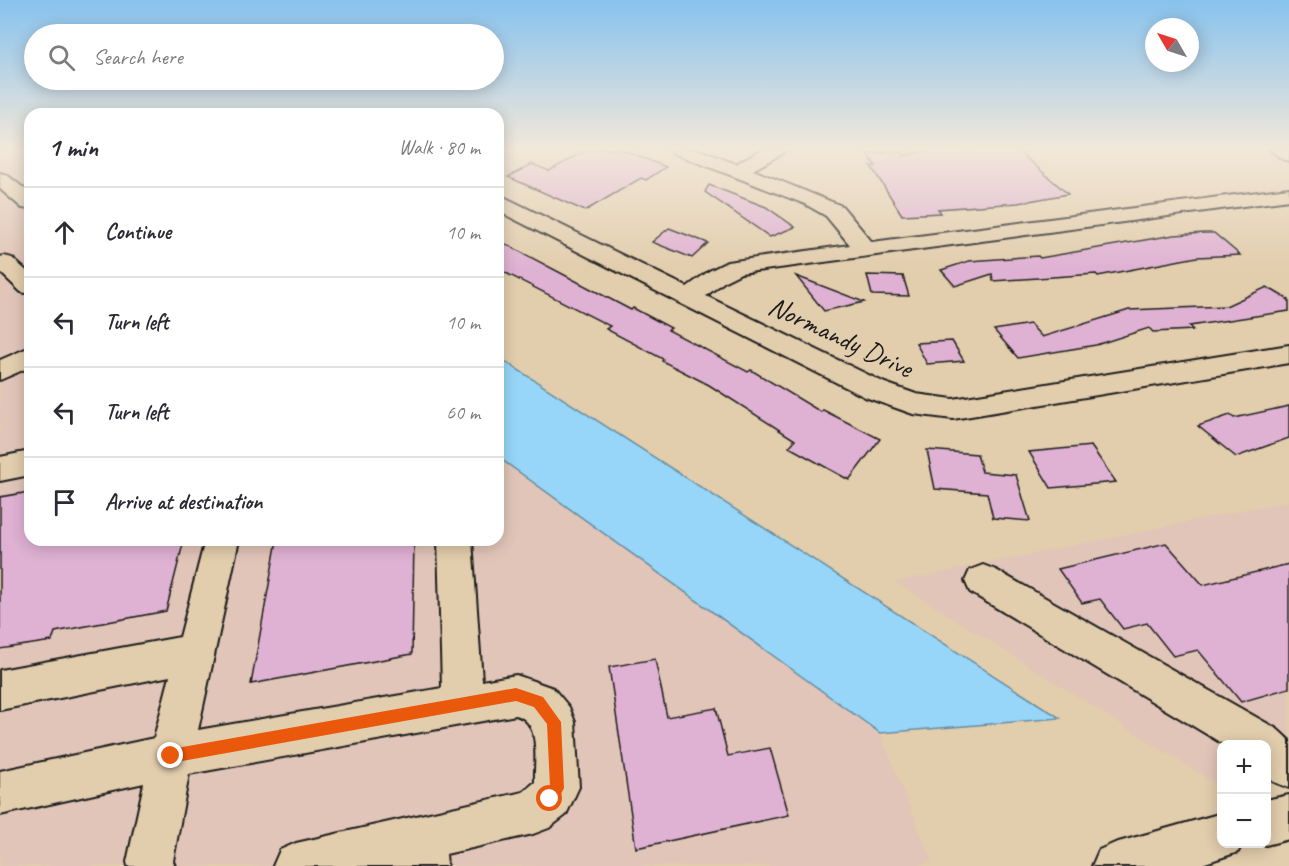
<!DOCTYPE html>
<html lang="en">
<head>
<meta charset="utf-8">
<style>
	:root { --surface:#fff; --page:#f7f7f7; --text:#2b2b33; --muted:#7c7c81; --line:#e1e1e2 }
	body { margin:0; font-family:Caveat,sans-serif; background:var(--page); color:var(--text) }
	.controls { position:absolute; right:18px; bottom:18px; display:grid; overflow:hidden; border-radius:12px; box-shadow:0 3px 15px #0003 }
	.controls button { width:54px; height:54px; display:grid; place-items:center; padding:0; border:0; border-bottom:2px solid var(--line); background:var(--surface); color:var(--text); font:30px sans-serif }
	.compass { position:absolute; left:1145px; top:18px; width:54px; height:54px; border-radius:50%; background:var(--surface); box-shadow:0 3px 15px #0003; rotate:309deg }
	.stop { position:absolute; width:18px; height:18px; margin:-14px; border:4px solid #ea580c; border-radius:50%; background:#fff }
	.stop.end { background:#ea580c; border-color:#fff; box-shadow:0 2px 6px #0008 }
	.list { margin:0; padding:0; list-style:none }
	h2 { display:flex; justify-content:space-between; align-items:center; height:78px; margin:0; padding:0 24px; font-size:26px }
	h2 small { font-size:20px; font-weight:400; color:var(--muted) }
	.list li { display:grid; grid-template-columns:39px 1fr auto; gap:18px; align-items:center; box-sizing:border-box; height:90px; padding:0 24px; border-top:2px solid var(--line) }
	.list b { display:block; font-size:22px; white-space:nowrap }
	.list em { font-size:20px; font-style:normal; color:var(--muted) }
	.icon { flex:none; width:33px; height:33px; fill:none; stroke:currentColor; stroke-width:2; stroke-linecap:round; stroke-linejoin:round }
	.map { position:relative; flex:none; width:1289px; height:866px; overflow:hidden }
	.search { position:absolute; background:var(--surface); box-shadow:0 3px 15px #0003; left:24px; top:24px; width:480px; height:66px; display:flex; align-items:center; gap:15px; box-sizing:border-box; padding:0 21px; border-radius:33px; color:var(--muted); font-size:22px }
	.panel { position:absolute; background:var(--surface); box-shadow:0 3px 15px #0003; left:24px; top:108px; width:480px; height:438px; border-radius:18px }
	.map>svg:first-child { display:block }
	.built { fill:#e1c5b8 }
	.water { fill:#97d6f8; stroke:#668ca0; stroke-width:1.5 }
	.building { fill:#dfb1d3; stroke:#1c1c1c; stroke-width:1.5 }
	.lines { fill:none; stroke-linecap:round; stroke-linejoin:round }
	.minor-casing { stroke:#1c1c1c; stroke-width:4 }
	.minor { fill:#e2cdac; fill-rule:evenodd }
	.route { fill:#ea580c }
	.labels { text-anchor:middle; stroke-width:6; stroke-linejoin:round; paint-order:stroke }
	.street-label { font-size:28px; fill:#1c1c1c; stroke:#e2cdac }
</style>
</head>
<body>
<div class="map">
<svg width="1289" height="866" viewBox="0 0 1289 866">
	<rect width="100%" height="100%" fill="#e2cdac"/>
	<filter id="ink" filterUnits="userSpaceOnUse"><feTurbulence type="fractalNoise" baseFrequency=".0167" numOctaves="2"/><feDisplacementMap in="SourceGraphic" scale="12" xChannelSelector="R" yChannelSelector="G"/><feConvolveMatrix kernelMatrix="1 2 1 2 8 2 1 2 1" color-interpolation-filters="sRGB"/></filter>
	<g filter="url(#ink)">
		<g class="built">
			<polygon points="0,149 30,149 30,540 498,540 498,457 880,733 932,862 916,866 0,866"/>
			<polygon points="1289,501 1289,774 1267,780 1266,744 1222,744 1221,787 896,582"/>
		</g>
		<polygon class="water" points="498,357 1060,718 880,733 498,457"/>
		<g class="building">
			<polygon points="589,149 620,149 666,167 646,180 641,178 585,211 508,177 532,164 549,171"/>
			<polygon points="932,149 1016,149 1068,194 1018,203 938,209 941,213 902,215 871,166 876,166 867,154 902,152 904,156"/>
			<polygon points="709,185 766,207 795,227 770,237 705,192"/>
			<polygon points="669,228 708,243 692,258 652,242"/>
			<polygon points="1204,233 1214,233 1240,255 1197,257 1098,276 1096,274 993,281 992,274 955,286 941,270 969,261 1038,256 1040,258 1174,235"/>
			<polygon points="498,240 631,310 633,308 671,328 668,330 748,372 751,370 821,412 823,410 880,439 849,480 789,447 795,440 709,385 662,361 663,359 606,329 610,326 498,269"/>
			<polygon points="867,275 903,276 909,296 872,295"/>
			<polygon points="796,276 864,302 824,311"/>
			<polygon points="1267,287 1289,300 1289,311 1189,326 1193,330 1153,332 1149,328 1096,345 1018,358 994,330 1030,324 1042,337 1129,310 1226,306"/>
			<polygon points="952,341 964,361 927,364 916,343"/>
			<polygon points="1289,406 1289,438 1236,457 1198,426 1230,415 1234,418"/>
			<polygon points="1091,446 1116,482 1051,488 1029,452"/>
			<polygon points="927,450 977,454 982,472 1016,475 1030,521 993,518 987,493 935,489"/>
			<polygon points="30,492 30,540 184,540 166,611 55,632 52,641 0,649 0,497"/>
			<polygon points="277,540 414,540 412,654 251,684"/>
			<polygon points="1166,543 1203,585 1289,564 1289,688 1241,702 1198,650 1173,656 1147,623 1123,629 1100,599 1082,603 1058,569"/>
			<polygon points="655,659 667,717 716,708 728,756 770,748 789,815 636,848 609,667"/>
		</g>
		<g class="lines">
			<g class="minor-casing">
				<g id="minor">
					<polygon points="670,149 697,149 736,164 762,149 786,149 783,153 753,170 842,206 872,242 1289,188 1289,200 741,273 725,281 706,296 885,383 916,394 953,399 1289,345 1289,363 953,419 913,414 865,397 498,211 498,197 506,198 687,287 709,271 727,262 850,245 826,216 805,204 673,153"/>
					<polygon points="1269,149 1289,149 1289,161 1282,159"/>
					<polygon points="0,173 7,175 30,193 30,209 22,208 0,189"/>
					<polygon points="4,256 12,258 30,274 30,294 21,292 0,272 0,257"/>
					<polygon points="30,347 30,367 0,380 0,360"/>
					<polygon points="30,451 30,475 0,481 0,457"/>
					<path d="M205,540H239L198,730L442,688L438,540H472L482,681L516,675L553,688L569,707L575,722L579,787L566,815L549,828L533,834L446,854L447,866H273L280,850L296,843L523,792L535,782C534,759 542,723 516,715L189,774L173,861L175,866H128L127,862L144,783L0,815V771L154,738L170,676L0,710V670L180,637Z"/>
					<polygon points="983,565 996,570 1277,729 1289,740 1289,788 1274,782 1266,776 1266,744 1223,744 970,592 965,581 970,570"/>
					<polygon points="1289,795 1289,839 1266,845 1261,844 1266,844 1266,800"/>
					<polygon points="1222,813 1222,844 1242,844 1238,852 1196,866 1092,866 1099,850 1115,843"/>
				</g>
			</g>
			<use href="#minor" class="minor"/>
		</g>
	</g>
	<linearGradient id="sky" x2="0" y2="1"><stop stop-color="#87c2ee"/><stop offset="0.55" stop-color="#f2e8da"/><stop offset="1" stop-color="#f2e8da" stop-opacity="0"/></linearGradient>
	<rect width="1289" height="270" fill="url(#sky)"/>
	<polygon class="route" points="516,688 543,697 561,722 564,788 556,804 550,806 545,804 543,799 550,786 547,724 534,707 516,701 171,763 166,761 164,756 166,751 171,749"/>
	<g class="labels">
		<g class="street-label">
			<text transform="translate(841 336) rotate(25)" y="10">Normandy Drive</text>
		</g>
	</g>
</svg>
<div class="controls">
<button>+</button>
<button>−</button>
</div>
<svg class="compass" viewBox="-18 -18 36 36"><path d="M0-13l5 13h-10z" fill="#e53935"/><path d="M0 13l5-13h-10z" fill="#7c7c81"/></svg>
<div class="stop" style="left:550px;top:799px"></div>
<div class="stop end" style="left:171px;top:756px"></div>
<div class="search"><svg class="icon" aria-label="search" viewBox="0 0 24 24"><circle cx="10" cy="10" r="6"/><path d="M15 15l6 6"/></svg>Search here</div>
<section class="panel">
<h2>1 min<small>Walk · 80 m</small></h2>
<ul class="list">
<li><svg class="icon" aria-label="ahead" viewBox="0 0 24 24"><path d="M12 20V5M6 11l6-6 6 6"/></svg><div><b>Continue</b></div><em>10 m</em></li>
<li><svg class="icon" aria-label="left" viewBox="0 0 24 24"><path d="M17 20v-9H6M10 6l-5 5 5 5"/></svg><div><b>Turn left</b></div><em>10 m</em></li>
<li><svg class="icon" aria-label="left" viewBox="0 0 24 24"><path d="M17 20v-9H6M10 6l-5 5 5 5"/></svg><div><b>Turn left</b></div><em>60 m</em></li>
<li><svg class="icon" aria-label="arrive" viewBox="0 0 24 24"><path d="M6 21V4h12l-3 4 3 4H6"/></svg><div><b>Arrive at destination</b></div></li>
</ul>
</section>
</div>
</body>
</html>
